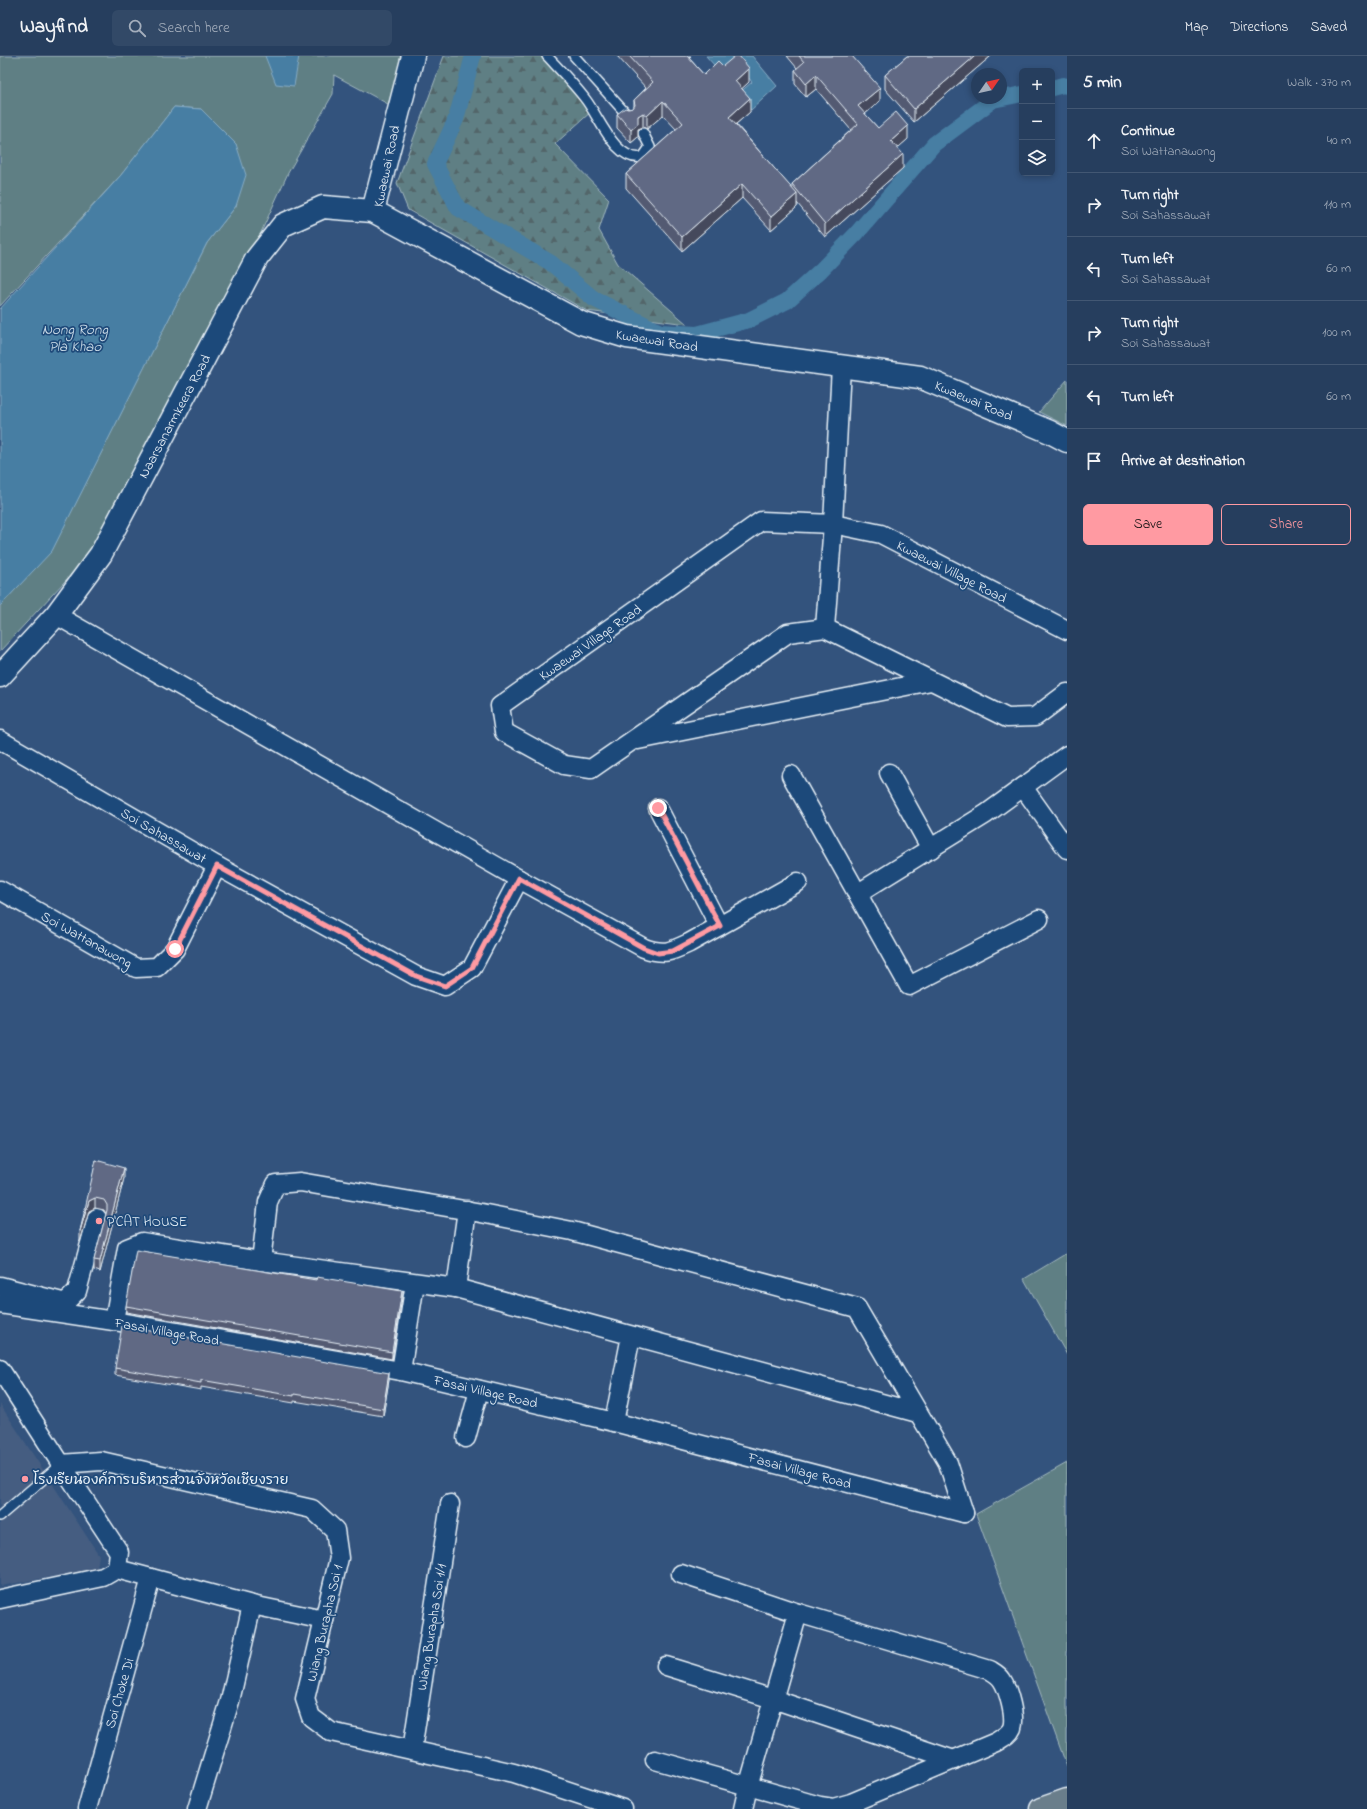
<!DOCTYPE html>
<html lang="en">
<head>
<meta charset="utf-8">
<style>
	:root { --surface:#263e5e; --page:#324967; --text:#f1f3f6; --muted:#a4aebc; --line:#425773; --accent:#ff9aa2 }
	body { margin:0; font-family:"Indie Flower","Playpen Sans Thai",sans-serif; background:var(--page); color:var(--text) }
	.controls { position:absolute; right:12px; top:12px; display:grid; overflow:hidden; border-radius:6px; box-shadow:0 2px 6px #0003 }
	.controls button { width:36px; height:36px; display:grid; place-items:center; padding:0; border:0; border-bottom:1px solid var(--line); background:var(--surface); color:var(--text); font:20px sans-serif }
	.compass { position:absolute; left:971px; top:12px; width:36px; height:36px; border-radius:50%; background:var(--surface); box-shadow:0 2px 6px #0003; rotate:56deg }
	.stop { position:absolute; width:12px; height:12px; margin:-9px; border:3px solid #ff9aa2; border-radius:50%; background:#fff }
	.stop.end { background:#ff9aa2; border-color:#fff; box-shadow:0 1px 4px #0008 }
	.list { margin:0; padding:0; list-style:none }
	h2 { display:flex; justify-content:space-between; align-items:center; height:52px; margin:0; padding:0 16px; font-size:17px }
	h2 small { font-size:13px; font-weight:400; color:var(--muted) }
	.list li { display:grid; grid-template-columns:26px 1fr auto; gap:12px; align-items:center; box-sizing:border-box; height:64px; padding:0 16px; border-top:1px solid var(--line) }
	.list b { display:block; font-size:15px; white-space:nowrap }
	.list p { margin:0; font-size:13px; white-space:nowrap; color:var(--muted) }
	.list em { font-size:13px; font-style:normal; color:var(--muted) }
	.actions { display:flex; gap:8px; padding:12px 16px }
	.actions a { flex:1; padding:9px 0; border:1px solid var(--accent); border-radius:6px; text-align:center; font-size:14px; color:var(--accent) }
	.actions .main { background:var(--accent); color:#111 }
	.icon { flex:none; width:22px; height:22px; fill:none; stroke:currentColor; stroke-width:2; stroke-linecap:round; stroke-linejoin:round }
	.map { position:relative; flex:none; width:1067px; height:1753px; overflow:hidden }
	header { display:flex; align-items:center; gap:24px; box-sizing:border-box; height:56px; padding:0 20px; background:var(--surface); border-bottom:1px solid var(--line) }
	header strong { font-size:19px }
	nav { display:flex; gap:22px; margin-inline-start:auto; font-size:14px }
	.search { width:280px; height:36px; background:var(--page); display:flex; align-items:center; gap:10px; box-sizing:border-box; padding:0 14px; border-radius:6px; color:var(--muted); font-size:15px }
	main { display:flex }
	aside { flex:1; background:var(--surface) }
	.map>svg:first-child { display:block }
	.built { fill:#445d81 }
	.green { fill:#5e7f84; stroke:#a3b8be }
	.forest { fill:url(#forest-firs); stroke:#a3b8be }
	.water { fill:#467ea3; stroke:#87acc5 }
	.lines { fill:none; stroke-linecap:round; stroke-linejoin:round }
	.canal { stroke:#467ea3; stroke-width:16 }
	.lane-casing { stroke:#e8f1f8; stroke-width:12 }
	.street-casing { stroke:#e8f1f8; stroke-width:21 }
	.secondary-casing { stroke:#e8f1f8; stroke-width:25 }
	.primary-casing { stroke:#e8f1f8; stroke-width:25 }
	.lane { stroke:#1f4a7a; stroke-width:9 }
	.street { stroke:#1f4a7a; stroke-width:18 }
	.secondary { stroke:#1f4a7a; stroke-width:22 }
	.primary { stroke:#6b7e8b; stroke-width:22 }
	.wall { fill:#535a72; stroke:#e8f1f8 }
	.shaded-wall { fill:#444a5c; stroke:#e8f1f8 }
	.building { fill:#616984; stroke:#e8f1f8 }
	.route { stroke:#ff9aa2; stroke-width:5 }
	.poi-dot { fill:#ff9aa2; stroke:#1f4a7a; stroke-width:1.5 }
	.labels { text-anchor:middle; stroke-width:3.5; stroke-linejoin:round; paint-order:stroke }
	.street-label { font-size:14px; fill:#e8f1f8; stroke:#1f4a7a }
	.poi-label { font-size:14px; fill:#e8f1f8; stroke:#1f4a7a; text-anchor:start }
	.water-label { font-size:15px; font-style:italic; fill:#d0e0eb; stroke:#1f4a7a }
</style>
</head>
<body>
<header>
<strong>Wayfind</strong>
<div class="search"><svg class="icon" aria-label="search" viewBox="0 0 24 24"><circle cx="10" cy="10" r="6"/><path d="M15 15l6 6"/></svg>Search here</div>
<nav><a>Map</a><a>Directions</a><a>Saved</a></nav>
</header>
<main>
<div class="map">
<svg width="1067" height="1753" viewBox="0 0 1067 1753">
	<defs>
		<pattern id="forest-firs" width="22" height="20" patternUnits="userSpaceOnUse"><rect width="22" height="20" fill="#5e7f84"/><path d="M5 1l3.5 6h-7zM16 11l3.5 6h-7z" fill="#53666a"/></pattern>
	</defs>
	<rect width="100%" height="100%" fill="#33537d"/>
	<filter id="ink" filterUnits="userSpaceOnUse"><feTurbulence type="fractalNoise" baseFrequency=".025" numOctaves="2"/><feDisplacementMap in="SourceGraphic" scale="8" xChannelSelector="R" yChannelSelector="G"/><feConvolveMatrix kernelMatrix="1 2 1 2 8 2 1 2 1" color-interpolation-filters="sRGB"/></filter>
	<g filter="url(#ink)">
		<polygon class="built" points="0,1348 99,1499 97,1513 0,1530"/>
		<g class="green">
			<polygon points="0,0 406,0 388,48 334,19 333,38 288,117 253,194 91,497 0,595 0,550 52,494 207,187 236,150 236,88 201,53 174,51 121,119 0,250"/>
			<polygon points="1067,324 1067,370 1039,356"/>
			<polygon points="1067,1197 1067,1299 1024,1223"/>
			<polygon points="1067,1407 1067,1711 976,1458"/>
		</g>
		<polygon class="forest" points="444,0 547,0 592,55 555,88 609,143 599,174 618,208 687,268 587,255 408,154 397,127"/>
		<g class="water">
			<polygon points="265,0 299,0 294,30 276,28"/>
			<polygon points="706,0 752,0 777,30 751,54 737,39 752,26 737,7 724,20"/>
			<polygon points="174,51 201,53 236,88 246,119 236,150 207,187 52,495 0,550 0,253 121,119"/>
		</g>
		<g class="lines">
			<g class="canal">
				<polyline points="473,0 456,63 435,108 458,152 551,207 594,243 660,276 697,278 749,264 787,245 821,214 856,178 934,88 993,44 1022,38"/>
				<polyline points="1052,32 1063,29 1067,30"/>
			</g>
			<g class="lane-casing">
				<g id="lane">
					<path d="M547,0C560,14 574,28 586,44C599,61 616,107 643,101L650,91L643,77"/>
					<polyline points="574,0 629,61"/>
					<polyline points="0,1460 61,1408"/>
				</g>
			</g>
			<g class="street-casing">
				<g id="street">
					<path d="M56,559L519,823L644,892C664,899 670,896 689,887L798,826"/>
					<polyline points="825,572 833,468 841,310"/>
					<polyline points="1067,574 881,478 833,468 761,465 500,650 504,676 564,709 591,713 788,577 825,572 1007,662 1035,661 1067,637"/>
					<polyline points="0,684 217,810 416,920 445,930 472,912 519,823"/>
					<polyline points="638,684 931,625"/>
					<polyline points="889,717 931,793"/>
					<polyline points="791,719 909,930 1039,863"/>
					<polyline points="1023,731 1067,793"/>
					<polyline points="658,752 719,870"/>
					<polyline points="0,834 136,912 157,911 175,893 217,810"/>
					<polyline points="857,838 986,758 1067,699"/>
					<polyline points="261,1205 268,1146 276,1128 300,1126 476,1156 572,1175 857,1252 948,1407 964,1457"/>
					<polyline points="0,1230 62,1246 67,1245 77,1235 97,1162"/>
					<polyline points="456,1232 467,1154"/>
					<polyline points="0,1248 114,1265 401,1315 614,1366 964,1457"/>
					<polyline points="114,1265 127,1192 142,1186 261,1205 456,1232 918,1357"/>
					<polyline points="0,1313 61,1408 101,1405 312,1453 335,1474 339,1502 305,1643 311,1661 331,1676 514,1717 623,1753"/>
					<polyline points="401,1315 415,1227"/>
					<polyline points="614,1366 631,1280"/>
					<polyline points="466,1382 479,1334"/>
					<polyline points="117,1513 252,1549 324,1564"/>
					<polyline points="0,1543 103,1521 117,1513 119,1496 61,1408"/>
					<polyline points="666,1610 773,1643 954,1704"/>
					<polyline points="412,1694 450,1448"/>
					<path d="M655,1704L820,1750L833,1752L851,1747L996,1686C1002,1682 1009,1679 1012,1672C1016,1661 1008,1633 1002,1624C999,1619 995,1617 990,1614L798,1557L681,1518"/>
					<polyline points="87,1753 151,1522"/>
					<polyline points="197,1753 230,1645 252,1549"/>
					<polyline points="743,1753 748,1731 798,1557"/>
				</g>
			</g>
			<g class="secondary-casing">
				<g id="secondary">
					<polyline points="413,0 373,155 581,267 627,281 920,321 1050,376 1067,385"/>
					<polyline points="0,620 56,559 101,498 257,202 283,169 323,151 373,155"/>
				</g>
			</g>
			<g class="primary-casing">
				<polyline id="primary" points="1041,1753 1067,1744"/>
			</g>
			<use href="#lane" class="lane"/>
			<use href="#street" class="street"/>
			<use href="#secondary" class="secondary"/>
			<use href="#primary" class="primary"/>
		</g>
		<g class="wall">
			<polygon points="617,0 691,0 689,2 704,19 723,10 749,26 741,33 750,56 736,68 792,133 792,128 851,74 816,33 806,41 795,28 795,14 797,12 787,0 852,0 880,45 865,58 878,72 908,83 897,92 903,112 825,181 797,147 797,151 771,174 742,142 682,195 626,132 626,118 676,73 663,59 647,73 643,71 638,73 638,81 631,87 617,72 617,58 628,53 633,52 634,51 634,44 646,32"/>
			<polygon points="907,0 991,0 914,66 885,33 885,19"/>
			<polygon points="96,1104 124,1122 100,1216 94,1214 94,1204 106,1158 104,1154 95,1152 89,1155 80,1186"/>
			<polygon points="402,1242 392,1303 126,1256 126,1250"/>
			<polygon points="115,1312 389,1324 383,1360 294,1345 294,1347 201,1331 201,1334 115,1319"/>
		</g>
		<g class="shaded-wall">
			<polygon points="975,0 991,0 914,66 914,53"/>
			<polygon points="749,12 749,26 735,39 735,25"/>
			<polygon points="816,19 816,33 806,41 806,28"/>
			<polygon points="880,32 880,45 858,64 858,50"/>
			<polygon points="750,42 750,56 729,74 729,61"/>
			<polygon points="663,45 663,59 647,73 647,60"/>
			<polygon points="643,57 643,71 638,73 638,81 631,87 631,74 638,60"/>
			<polygon points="908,70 908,83 891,98 891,85"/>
			<polygon points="903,98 903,112 825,181 825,168"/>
			<polygon points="742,128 742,142 682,195 682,181"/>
			<polygon points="797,138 797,151 771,174 771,161"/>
			<polygon points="124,1112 124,1122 100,1216 100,1205"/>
			<polygon points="95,1142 95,1152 89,1155 80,1186 80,1175 89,1145"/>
			<polygon points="402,1235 402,1242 392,1303 392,1296"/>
			<polygon points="389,1317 389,1324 383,1360 383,1353"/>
		</g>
		<g class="building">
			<polygon points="629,0 687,0 704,19 718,5 723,10 735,0 739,0 749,12 735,25 750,42 729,61 797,138 771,161 742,128 682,181 626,118 683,67 663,45 647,60 643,57 638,60 638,68 631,74 617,58 625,52 628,53 633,52 635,49 634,44 653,26"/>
			<polygon points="799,0 852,0 880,32 858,50 878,72 896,56 908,70 891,85 903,98 825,168 792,128 858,68 816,19 806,28 795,14 804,6"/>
			<polygon points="907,0 975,0 914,53 885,19"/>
			<polygon points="96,1104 124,1112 100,1205 94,1204 107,1154 107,1149 104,1144 95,1142 89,1145 80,1175"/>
			<polygon points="136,1194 316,1224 317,1221 402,1235 392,1296 126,1250"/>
			<polygon points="122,1270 389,1317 383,1353 294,1338 294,1340 201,1324 201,1327 115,1312"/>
		</g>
	</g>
	<g class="lines" filter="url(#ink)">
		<polyline class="route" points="175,893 217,810 416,920 445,930 472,912 519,822 644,892 658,897 673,895 720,870 658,752"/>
	</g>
	<g class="poi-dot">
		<circle cx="99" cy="1165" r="4"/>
		<circle cx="25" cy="1423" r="4"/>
	</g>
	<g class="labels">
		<g class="street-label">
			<text transform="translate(386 110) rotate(-78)" y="5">Kwaewai Road</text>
			<text transform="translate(657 284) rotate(9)" y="5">Kwaewai Road</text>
			<text transform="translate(974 344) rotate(23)" y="5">Kwaewai Road</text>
			<text transform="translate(174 360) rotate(-62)" y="5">Naarsanarmkeera Road</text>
			<text transform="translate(952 515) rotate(27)" y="5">Kwaewai Village Road</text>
			<text transform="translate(590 586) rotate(-35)" y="5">Kwaewai Village Road</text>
			<text transform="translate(164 779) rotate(30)" y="5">Soi Sahassawat</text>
			<text transform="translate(87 883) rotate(29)" y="5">Soi Wattanawong</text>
			<text transform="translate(167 1275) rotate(10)" y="5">Fasai Village Road</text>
			<text transform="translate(486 1335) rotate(13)" y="5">Fasai Village Road</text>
			<text transform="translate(800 1414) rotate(15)" y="5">Fasai Village Road</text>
			<text transform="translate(324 1567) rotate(-77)" y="5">Wiang Burapha Soi 1</text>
			<text transform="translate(431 1571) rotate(-81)" y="5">Wiang Burapha Soi 1/1</text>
			<text transform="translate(119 1637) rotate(-74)" y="5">Soi Choke Di</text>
		</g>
		<g class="poi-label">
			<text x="107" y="1170">P'CAT HOUSE</text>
			<text x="33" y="1428">โรงเรียนองค์การบริหารส่วนจังหวัดเชียงราย</text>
		</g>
		<g class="water-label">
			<text x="75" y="278">Nong Rong<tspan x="75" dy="17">Pla Khao</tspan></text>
		</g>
	</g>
</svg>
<div class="controls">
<button>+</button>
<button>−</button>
<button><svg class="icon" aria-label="layers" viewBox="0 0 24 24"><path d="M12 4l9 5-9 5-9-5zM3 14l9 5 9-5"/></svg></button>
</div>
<svg class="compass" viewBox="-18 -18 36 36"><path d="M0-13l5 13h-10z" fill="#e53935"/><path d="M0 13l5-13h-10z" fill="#a4aebc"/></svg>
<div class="stop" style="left:175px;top:893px"></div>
<div class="stop end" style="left:658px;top:752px"></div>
</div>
<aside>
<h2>5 min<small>Walk · 370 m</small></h2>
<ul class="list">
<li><svg class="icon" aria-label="ahead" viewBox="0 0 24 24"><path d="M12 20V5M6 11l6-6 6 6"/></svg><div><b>Continue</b><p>Soi Wattanawong</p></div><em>40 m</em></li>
<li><svg class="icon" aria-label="right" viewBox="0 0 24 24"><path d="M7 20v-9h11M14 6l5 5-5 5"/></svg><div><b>Turn right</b><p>Soi Sahassawat</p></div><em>110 m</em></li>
<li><svg class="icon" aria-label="left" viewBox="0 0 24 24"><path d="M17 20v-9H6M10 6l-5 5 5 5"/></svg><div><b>Turn left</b><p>Soi Sahassawat</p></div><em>60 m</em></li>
<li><svg class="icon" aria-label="right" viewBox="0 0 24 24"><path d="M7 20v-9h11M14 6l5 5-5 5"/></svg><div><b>Turn right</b><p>Soi Sahassawat</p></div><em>100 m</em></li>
<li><svg class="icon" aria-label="left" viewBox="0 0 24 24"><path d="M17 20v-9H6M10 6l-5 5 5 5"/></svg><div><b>Turn left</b></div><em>60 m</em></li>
<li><svg class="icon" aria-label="arrive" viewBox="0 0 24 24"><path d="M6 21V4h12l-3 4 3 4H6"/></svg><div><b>Arrive at destination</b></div></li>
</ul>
<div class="actions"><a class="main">Save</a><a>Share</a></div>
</aside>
</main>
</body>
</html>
